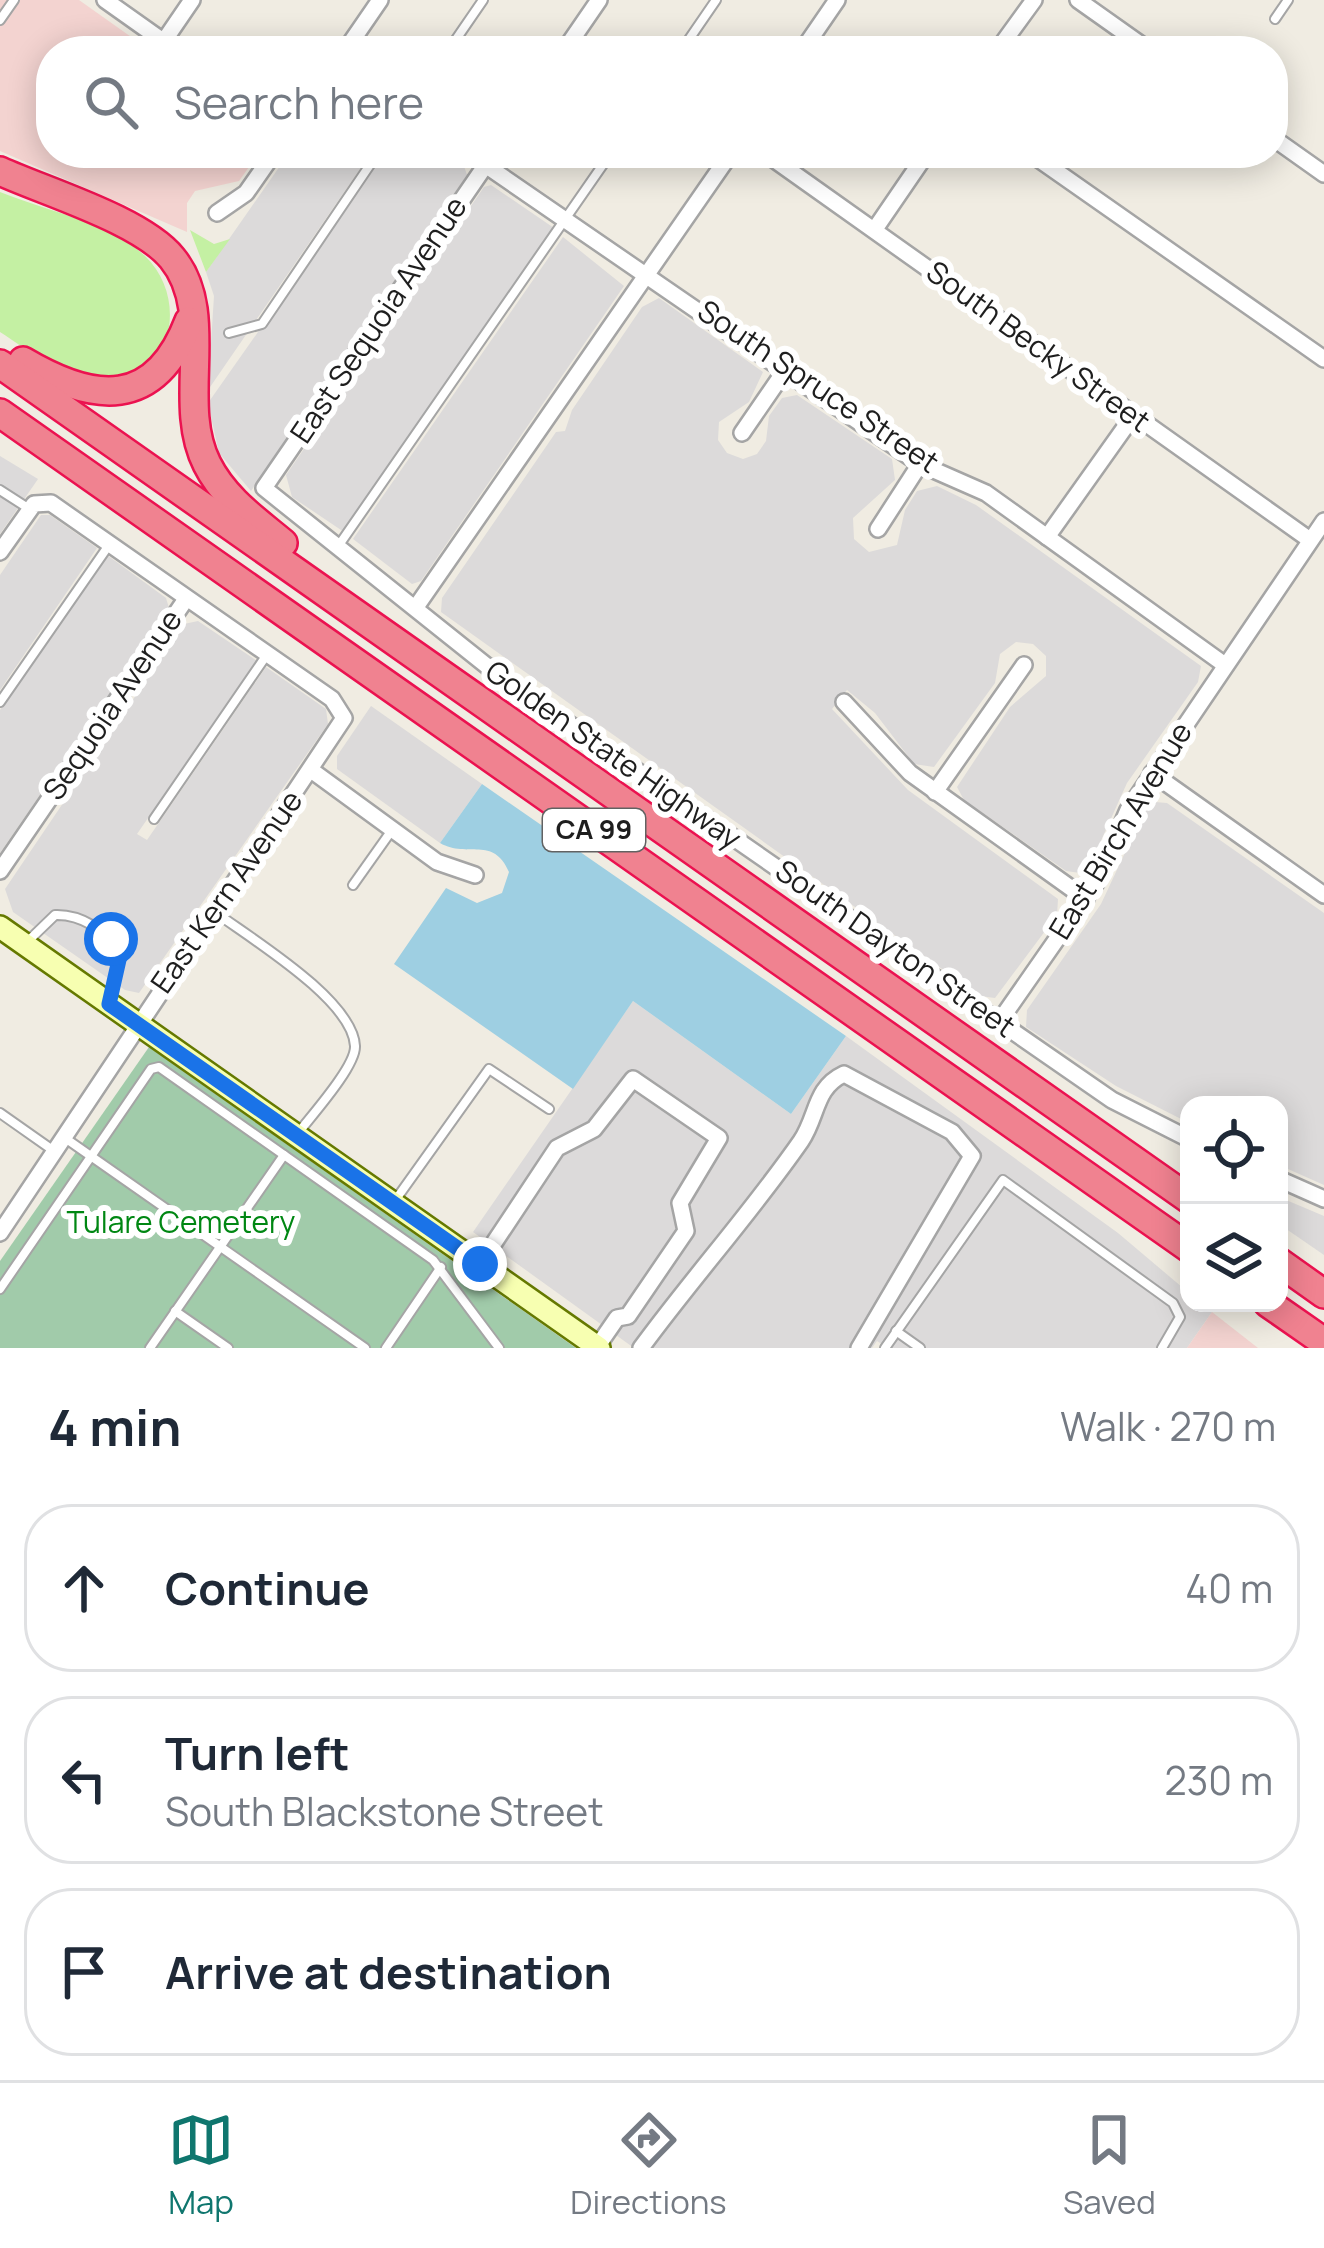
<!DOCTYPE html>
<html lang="en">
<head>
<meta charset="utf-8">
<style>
	:root { --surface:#fff; --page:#f2f2f3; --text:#1f2937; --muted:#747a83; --line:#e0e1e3; --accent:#0f766e }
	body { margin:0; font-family:Manrope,sans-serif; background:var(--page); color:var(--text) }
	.controls { position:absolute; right:36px; bottom:36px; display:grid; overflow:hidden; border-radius:24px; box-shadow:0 6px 30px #0003 }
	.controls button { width:108px; height:108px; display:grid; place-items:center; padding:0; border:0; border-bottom:3px solid var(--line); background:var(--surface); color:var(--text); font:60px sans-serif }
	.stop { position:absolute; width:36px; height:36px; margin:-27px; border:9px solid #1a73e8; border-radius:50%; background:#fff }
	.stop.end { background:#1a73e8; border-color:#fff; box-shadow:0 3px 12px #0008 }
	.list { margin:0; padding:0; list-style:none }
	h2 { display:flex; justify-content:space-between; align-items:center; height:156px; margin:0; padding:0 48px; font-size:51px }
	h2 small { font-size:39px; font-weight:400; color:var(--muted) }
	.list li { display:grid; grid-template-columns:78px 1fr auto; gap:36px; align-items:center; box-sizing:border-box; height:168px; margin:0 24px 24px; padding:0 24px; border:3px solid var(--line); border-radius:48px }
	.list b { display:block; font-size:45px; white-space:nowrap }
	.list p { margin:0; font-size:39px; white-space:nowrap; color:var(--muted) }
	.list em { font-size:39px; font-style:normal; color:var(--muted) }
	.icon { flex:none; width:66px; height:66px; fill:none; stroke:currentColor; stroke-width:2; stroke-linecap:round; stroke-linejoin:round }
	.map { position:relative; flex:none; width:1324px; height:1348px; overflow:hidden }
	.search { position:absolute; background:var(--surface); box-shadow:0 6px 30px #0003; left:36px; right:36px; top:36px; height:132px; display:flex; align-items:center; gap:30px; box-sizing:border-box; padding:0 42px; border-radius:48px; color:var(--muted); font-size:45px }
	.sheet { height:732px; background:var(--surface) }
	nav { display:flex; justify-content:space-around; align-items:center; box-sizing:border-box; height:168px; border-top:3px solid var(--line); background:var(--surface); font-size:33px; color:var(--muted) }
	nav a { display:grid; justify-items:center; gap:6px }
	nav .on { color:var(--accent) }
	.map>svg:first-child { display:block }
	.residential { fill:#dcdada }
	.commercial { fill:#f3d3d0 }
	.grass { fill:#c4f0a3 }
	.cemetery { fill:#a1cbaa }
	.water { fill:#9ecfe2 }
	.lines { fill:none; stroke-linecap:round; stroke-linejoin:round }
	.service-casing { stroke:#a5a5a5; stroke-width:12 }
	.minor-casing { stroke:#a5a5a5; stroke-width:20 }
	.secondary-casing { stroke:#657900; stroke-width:26 }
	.motorway-casing { stroke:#eb1250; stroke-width:32 }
	.service { stroke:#fff; stroke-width:8 }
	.minor { stroke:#fff; stroke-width:15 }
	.secondary { stroke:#f7ffb1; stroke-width:21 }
	.motorway { stroke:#f08290; stroke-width:27 }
	.route { stroke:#1a73e8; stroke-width:15 }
	.labels { text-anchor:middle; stroke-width:12; stroke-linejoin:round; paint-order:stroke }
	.shield { fill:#fff; stroke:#626262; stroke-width:3 }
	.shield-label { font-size:27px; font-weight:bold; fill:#1e1e1e }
	.street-label { font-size:30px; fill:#1e1e1e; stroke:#fff }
	.park-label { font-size:30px; fill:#008713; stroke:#fff }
</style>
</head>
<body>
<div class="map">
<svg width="1324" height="1348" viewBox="0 0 1324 1348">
	<rect width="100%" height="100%" fill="#f0ece2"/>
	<g class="residential">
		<polygon points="289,153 371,153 208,390 214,296 206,272"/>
		<polygon points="384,153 446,153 464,166 467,175 251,491 219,453 208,403"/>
		<polygon points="491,185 554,228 344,532 292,497 286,475 484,187"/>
		<polygon points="563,237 624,286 421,581 412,584 353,539"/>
		<polygon points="659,298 763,372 749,402 719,422 718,440 727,453 743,459 757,454 766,441 769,416 782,398 797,395 892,459 895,480 853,518 854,539 869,552 897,545 905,510 917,491 937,486 976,505 1201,666 1198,682 1127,783 1090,865 1080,873 1066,871 964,800 957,787 1010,707 1046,676 1046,656 1033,644 1016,642 1000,654 995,683 934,767 914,764 875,713 847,690 832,709 908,790 1058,899 1057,915 995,998 980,996 441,612 442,598 556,432 565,431 572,410 642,307"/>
		<polygon points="0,456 38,479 0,534"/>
		<polygon points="41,515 50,515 97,548 0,690 0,575"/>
		<polygon points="107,555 166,598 169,608 0,853 0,710"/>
		<polygon points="198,621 257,661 137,834 147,840 266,667 326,709 328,724 139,993 125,990 13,912 5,889 184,624"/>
		<polygon points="371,706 482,784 440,843 337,769 337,756"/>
		<polygon points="1155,802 1167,803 1324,913 1324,1185 1279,1165 1279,1105 1189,1105 1189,1123 1116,1086 1026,1027 1027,1010 1101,904 1144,812"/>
		<polygon points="633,1001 791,1114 846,1036 1118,1233 1189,1293 1189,1303 1201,1303 1212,1312 1187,1348 888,1348 877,1341 872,1348 634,1348 473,1232"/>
		<polygon points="1279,1197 1324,1216 1324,1255 1279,1224"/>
	</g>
	<g class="commercial">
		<polygon points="0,0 79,0 151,51 51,51 51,153 259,153 239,181 195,191 187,203 187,232 0,151"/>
		<polygon points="1212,1312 1258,1348 1187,1348"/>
	</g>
	<g class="grass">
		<path d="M0,192C44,210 110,223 145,256C188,297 175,377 109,382C72,385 30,351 0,332Z"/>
		<polygon points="190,230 214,244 230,239 206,272"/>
	</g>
	<polygon class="cemetery" points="149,1047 576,1348 0,1348 0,1261"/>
	<path class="water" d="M482,784L846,1036L791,1114L633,1001L573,1089L394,964L446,888L477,903L502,893L509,872C493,835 468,859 440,843Z"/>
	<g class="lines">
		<g class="service-casing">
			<g id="service">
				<polyline points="1275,19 1288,0"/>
				<polyline points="0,20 14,0"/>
				<polyline points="448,51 483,0"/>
				<polyline points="681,51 716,0"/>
				<polyline points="229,333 262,324 378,153"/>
				<polyline points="0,490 28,508"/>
				<polyline points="339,545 611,153"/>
				<polyline points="0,702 109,545"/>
				<polyline points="154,819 266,656"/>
				<polyline points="353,885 392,830"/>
				<path d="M215,912C250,938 353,1000 355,1046C356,1066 312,1115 299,1132"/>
				<path d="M26,943L55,915C82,914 105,931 121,951L110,1002"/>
				<polyline points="0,1113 54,1151"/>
				<polyline points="65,1138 365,1348"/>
				<polyline points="394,1202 489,1069 549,1109"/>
				<polyline points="0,1289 151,1069 159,1067 433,1260 499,1348"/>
				<polyline points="175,1311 228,1348"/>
				<polyline points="896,1331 920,1348"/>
				<polyline points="150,1348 284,1155"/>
				<polyline points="386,1348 441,1267"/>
				<polyline points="885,1348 1003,1180 1173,1303 1180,1317 1162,1348"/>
			</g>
		</g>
		<g class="minor-casing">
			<g id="minor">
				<polyline points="105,0 177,51"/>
				<polyline points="1078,0 1150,51"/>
				<polyline points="164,41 192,0"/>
				<polyline points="345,51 380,0"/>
				<polyline points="564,51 599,0"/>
				<polyline points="802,51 837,0"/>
				<polyline points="997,51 1034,0"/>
				<polyline points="1273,138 1324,174"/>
				<polyline points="468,153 920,464 986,493 1225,665"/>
				<polyline points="494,153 264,488 497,674 1112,1100 1189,1139"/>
				<polyline points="765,153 1310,540"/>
				<polyline points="1030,153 1324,359"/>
				<polyline points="217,213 246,193 274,153"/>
				<polyline points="875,229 927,153"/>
				<polyline points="742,433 786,369"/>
				<polyline points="878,529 920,464"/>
				<polyline points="1047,537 1133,416"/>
				<polyline points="0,552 34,504 51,503 332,699 344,718 0,1233"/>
				<polyline points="416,607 731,153"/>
				<polyline points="844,702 910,773 1086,899"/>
				<polyline points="311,770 437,862 475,875"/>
				<polyline points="1152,773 1324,895"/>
				<polyline points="935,792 1024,665"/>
				<polyline points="0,871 186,599"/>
				<polyline points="999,1022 1098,880 1128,810 1324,521"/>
				<polyline points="1279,1179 1324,1199"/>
				<polyline points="480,1264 557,1148 594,1129 633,1079 719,1138 680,1203 686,1231 628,1316 617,1318 597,1347"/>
				<path d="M641,1348C693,1277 751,1213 801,1141C818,1116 814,1088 844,1074L952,1132L972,1156L859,1348"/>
			</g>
		</g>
		<g class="secondary-casing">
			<polyline id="secondary" points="0,927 599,1348"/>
		</g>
		<g class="motorway-casing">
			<g id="motorway">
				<path d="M0,171C46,192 141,220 172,258C218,314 175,401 207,464C224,498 254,519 283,543"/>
				<path d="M23,361C94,403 155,410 189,321"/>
				<polyline points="0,364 1189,1199"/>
				<polyline points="0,413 1189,1248"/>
				<polyline points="1279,1262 1324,1294"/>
				<polyline points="1268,1303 1324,1342"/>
			</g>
		</g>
		<use href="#service" class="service"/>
		<use href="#minor" class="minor"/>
		<use href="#secondary" class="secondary"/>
		<use href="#motorway" class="motorway"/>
	</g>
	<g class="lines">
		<polyline class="route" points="111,939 121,951 109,1004 480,1264"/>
	</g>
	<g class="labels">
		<rect class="shield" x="543" y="809" width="102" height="42" rx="9"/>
		<g class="shield-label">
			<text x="594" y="839">CA 99</text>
		</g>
		<g class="street-label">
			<text transform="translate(379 320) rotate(-56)" y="10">East Sequoia Avenue</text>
			<text transform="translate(1038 347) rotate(36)" y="10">South Becky Street</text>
			<text transform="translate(818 387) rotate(34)" y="10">South Spruce Street</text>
			<text transform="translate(113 705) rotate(-56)" y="10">Sequoia Avenue</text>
			<text transform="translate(613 755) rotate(35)" y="10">Golden State Highway</text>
			<text transform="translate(1121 831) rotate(-59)" y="10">East Birch Avenue</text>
			<text transform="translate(227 892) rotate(-55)" y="10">East Kern Avenue</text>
			<text transform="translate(895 949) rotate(35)" y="10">South Dayton Street</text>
		</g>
		<g class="park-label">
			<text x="181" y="1233">Tulare Cemetery</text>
		</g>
	</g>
</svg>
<div class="controls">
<button><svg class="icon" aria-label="locate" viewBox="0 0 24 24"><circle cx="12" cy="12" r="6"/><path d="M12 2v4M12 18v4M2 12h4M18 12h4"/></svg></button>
<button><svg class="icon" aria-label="layers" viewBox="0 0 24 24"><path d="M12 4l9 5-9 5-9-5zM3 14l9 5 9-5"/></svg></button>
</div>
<div class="stop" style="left:111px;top:939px"></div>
<div class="stop end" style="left:480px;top:1264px"></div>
<div class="search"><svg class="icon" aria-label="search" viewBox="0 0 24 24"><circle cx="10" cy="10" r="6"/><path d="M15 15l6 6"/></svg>Search here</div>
</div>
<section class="sheet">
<h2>4 min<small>Walk · 270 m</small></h2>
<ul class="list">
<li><svg class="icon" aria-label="ahead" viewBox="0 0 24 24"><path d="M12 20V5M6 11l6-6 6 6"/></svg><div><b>Continue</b></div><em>40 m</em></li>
<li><svg class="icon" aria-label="left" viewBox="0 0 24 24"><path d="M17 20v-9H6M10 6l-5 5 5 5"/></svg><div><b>Turn left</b><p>South Blackstone Street</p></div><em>230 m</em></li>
<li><svg class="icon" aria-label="arrive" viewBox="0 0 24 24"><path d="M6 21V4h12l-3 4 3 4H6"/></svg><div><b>Arrive at destination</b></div></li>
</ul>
</section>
<nav>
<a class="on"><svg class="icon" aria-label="map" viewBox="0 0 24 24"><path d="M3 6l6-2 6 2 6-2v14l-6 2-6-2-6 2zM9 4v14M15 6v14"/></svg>Map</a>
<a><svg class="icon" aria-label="directions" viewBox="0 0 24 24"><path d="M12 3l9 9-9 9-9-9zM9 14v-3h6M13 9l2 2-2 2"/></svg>Directions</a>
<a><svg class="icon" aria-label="saved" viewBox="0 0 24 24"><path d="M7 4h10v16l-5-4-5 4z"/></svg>Saved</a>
</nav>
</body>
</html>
